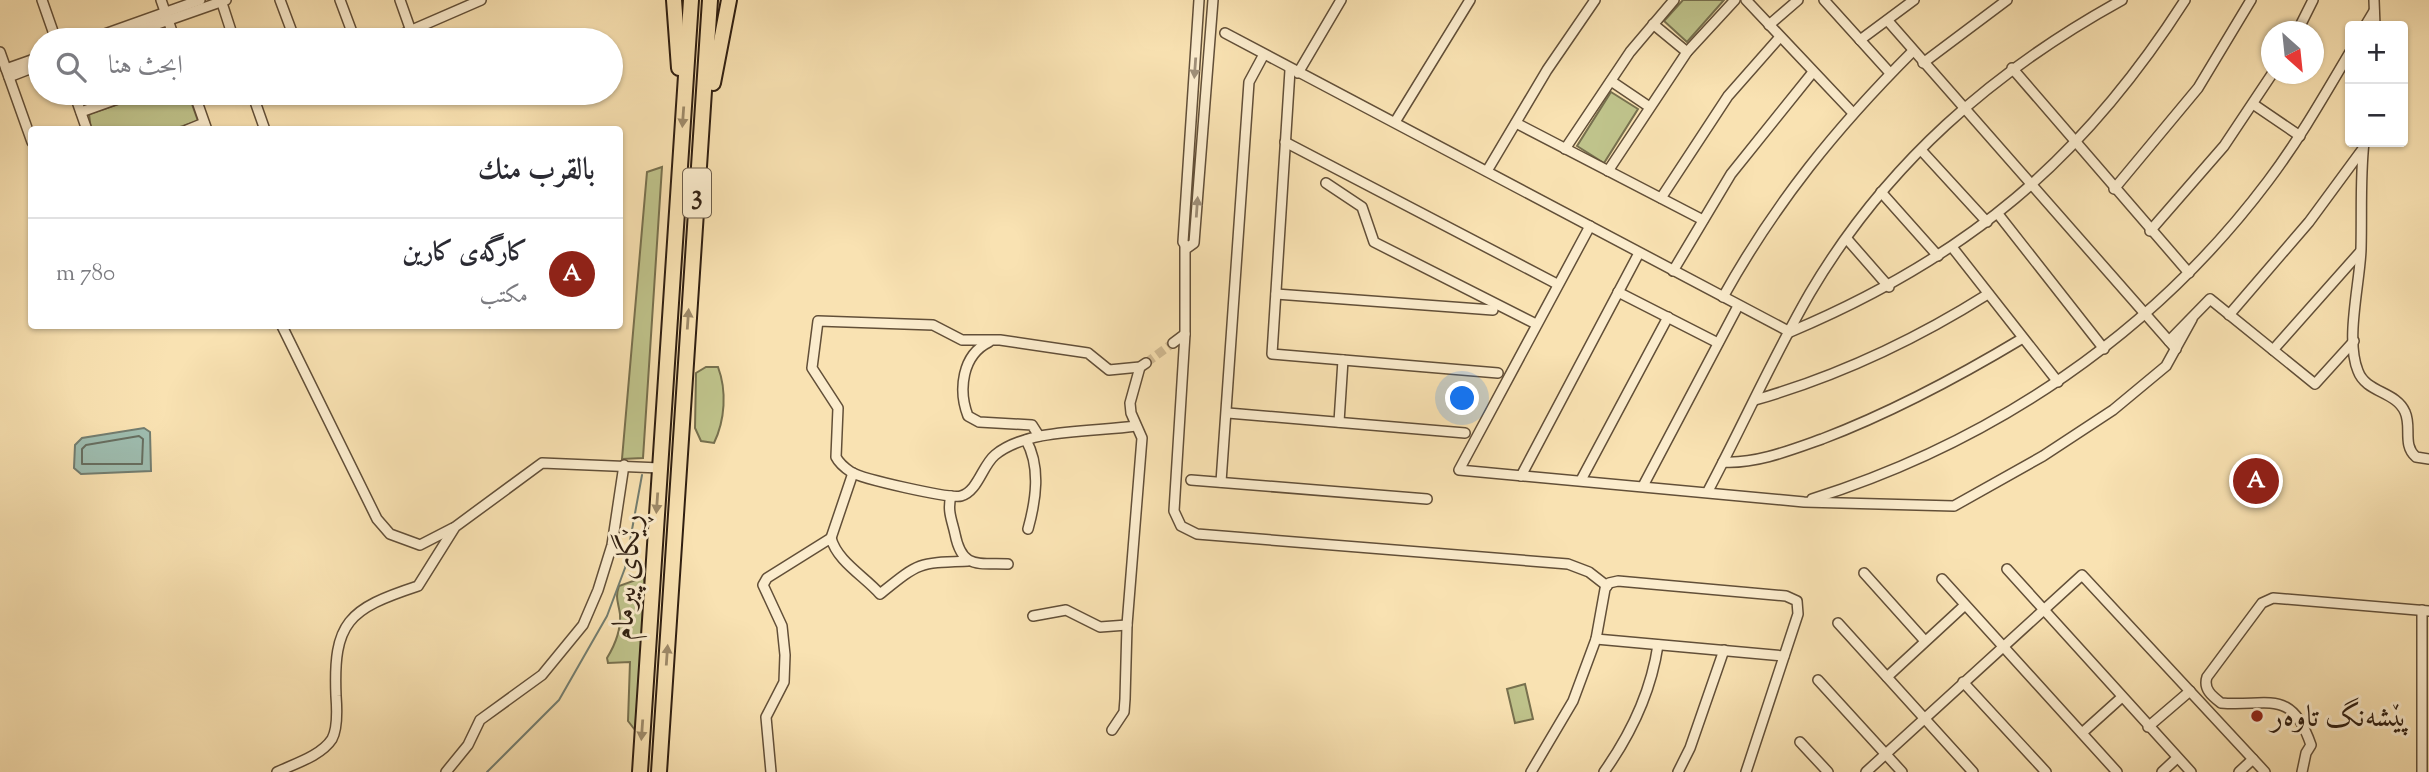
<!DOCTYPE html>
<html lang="ar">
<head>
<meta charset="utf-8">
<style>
	:root { --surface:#fff; --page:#f2f2f3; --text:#2b2b33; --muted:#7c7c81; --line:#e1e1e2; --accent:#8f2418 }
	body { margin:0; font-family:"Sorts Mill Goudy",Amiri,serif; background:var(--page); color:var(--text); direction:rtl }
	.controls { position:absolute; right:21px; top:21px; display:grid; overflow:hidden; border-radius:7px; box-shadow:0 2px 5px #0004 }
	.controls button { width:63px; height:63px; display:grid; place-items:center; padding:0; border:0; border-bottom:2px solid var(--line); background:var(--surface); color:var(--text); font:35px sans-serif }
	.compass { position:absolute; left:2261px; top:21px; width:63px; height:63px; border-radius:50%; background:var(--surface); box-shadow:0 2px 5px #0004; rotate:153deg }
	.you { position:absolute; left:1463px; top:399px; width:24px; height:24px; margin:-18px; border:5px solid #fff; border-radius:50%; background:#1a73e8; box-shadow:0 0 0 10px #1a73e833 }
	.badge { display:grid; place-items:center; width:46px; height:46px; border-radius:50%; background:var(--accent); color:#fff; font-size:23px; font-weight:700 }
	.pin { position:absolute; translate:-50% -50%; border:4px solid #fff; box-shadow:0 2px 7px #0006 }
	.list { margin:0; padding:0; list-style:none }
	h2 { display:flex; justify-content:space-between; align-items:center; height:91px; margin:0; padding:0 28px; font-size:30px }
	h2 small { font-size:23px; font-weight:400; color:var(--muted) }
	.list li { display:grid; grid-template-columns:46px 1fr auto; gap:21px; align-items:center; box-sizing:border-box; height:112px; padding:0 28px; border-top:2px solid var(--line) }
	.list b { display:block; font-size:26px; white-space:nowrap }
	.list p { margin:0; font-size:23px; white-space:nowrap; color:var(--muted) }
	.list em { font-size:23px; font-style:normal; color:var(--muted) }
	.icon { flex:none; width:38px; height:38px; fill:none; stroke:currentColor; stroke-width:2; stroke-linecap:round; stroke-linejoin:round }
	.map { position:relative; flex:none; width:2429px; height:772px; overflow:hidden; direction:ltr }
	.search { position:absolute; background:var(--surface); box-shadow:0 2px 5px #0004; left:28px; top:28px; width:595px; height:77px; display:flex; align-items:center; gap:18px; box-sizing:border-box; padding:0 24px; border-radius:38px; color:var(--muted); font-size:26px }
	.panel { position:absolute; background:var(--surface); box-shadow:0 2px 5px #0004; left:28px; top:126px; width:595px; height:203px; border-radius:7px; direction:rtl }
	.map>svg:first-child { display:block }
	.green { fill:#bfc38b; stroke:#77704e; stroke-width:2 }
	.water { fill:#9ebdb0; stroke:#727d70; stroke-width:2 }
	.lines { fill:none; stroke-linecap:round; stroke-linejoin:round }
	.shore { stroke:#666e60; stroke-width:2 }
	.stream { stroke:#727d70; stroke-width:2 }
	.minor-tunnel { stroke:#d1bb92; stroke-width:9; stroke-dasharray:9 4.5; stroke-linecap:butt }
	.minor-casing { stroke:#624f38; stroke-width:12 }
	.highway-casing { stroke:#2f1e10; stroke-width:18 }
	.minor { stroke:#fbeccd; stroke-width:9 }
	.highway { stroke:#f9e2b2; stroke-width:14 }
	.oneway { fill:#9f8f78 }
	.oneway2 { fill:#9e8a69 }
	.poi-dot { fill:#8f2418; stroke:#fbeccd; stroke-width:2.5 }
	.labels { text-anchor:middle; stroke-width:6; stroke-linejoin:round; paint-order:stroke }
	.shield { fill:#fbeccd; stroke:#6c5c49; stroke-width:2 }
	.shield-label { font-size:28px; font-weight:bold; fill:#2f1e10 }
	.street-label { font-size:30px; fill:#2f1e10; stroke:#fbeccd }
	.poi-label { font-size:30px; fill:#2f1e10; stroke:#fbeccd; text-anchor:start }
</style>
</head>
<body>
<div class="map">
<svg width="2429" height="772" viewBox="0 0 2429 772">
	<rect width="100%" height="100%" fill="#f9e2b2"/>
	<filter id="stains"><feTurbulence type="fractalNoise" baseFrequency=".00286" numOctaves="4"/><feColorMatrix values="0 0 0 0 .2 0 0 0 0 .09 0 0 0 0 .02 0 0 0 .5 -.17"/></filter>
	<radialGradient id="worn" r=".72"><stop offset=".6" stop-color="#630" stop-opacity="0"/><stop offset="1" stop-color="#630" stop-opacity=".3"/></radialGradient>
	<g class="green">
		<polygon points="1683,0 1724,0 1687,42 1664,21"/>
		<polygon points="1611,92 1638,109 1604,163 1577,146"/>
		<polygon points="151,93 188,93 198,121 174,129 91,130 89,114"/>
		<polygon points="662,167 643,458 622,459 647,172"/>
		<path d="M706,367H718C727,391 725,420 714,443L701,441L695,428L696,373Z"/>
		<path d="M642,568L647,597L635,730L628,721L630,662L608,663L607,658C615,645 621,629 620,614C618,601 615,598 619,586L636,580Z"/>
		<polygon points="1525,684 1533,719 1515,723 1507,689"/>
	</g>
	<polygon class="water" points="144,428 150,432 151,471 81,474 74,468 75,445 82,438"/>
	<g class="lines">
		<polygon class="shore" points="139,436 143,439 142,464 82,464 82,449 86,445"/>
		<polyline class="stream" points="487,772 559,700 607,616 625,568 642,475"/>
		<polyline class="minor-tunnel" points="1146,363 1173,343"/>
		<g class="minor-casing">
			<g id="minor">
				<polyline points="42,0 56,40"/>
				<polyline points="161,0 175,40"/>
				<polyline points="221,0 234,40"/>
				<polyline points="280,0 295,40"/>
				<polyline points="340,0 355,40"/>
				<polyline points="400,0 411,31"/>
				<polyline points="1199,0 1183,242 1187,248 1194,243 1213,0"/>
				<polyline points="1746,0 1852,112"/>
				<polyline points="1824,0 1890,73"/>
				<polyline points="2374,0 2375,26"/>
				<polyline points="1888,21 2176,349"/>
				<polyline points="1653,24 1687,52"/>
				<polyline points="1769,25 1798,0"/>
				<polyline points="2365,26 2374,11"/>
				<polyline points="2297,32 2313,0"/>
				<path d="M1225,33L1790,332C1966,258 2082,161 2185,0"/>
				<polyline points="88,40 200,0"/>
				<polyline points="112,40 226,0"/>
				<polyline points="389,40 481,0"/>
				<polyline points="1860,40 1914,0"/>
				<polyline points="0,52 32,142"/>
				<polyline points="1923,63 2007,0"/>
				<polyline points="2012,68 2189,273"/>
				<polyline points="6,69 40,57"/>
				<polyline points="1290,70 1272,354 1498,373"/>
				<polyline points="1298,73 1341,0"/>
				<polyline points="9,77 40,65"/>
				<polyline points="1611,81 1648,106"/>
				<polyline points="74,93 87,130"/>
				<polyline points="194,93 207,130"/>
				<polyline points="252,93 265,130"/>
				<polyline points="2253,104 2300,136"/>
				<polyline points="81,112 134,93"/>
				<polyline points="1395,122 1470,0"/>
				<polyline points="1516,123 1703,220"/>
				<polyline points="187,130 204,123"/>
				<polyline points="1285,142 1557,284"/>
				<path d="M2364,142C2360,177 2362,213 2361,249C2360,283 2345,340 2358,371C2366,393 2396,391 2405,412C2412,427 2402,445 2416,457L2429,459"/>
				<polyline points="1565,149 1630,52 1674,0"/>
				<polyline points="1921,150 1987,222"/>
				<polyline points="1487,171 1547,70 1595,0"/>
				<polyline points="1608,171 1687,52 1735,0"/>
				<polyline points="1326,183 1362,207 1374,242 1536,324"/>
				<polyline points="2114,189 2198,88 2251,0"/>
				<polyline points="1881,192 1938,256"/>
				<polyline points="1661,198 1728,96 1780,37"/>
				<polyline points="1998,214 2104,349"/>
				<polyline points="1590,226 1459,470 1804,502 1954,506 2043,456 2113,410 2166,366 2192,319"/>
				<polyline points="2150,231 2224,146 2272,74"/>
				<polyline points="1847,239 1889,287"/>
				<polyline points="1185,247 1185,334 1174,511 1181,526 1197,534 1568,564 1589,572 1607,586"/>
				<polyline points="1952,247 2058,382"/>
				<polyline points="1673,271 1731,174 1813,72"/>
				<polyline points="1618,292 1718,343"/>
				<polyline points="1276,294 1493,310"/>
				<path d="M1723,297C1776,202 1836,128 1913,51"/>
				<polyline points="2229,315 2309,222 2362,150"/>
				<polyline points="282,326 377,519 390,534 420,545 453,528"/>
				<polyline points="2169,341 2210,299 2315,384 2354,341"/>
				<path d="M989,342C962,355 958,390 968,416L979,422L1032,425L1039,436"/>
				<polyline points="1173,343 1185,334"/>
				<polyline points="2273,350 2360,252"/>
				<path d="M1755,400C1839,376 1915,340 1988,294"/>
				<polyline points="1228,413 1465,433"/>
				<polyline points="1339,422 1343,360"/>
				<path d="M1136,426C1095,432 1027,428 995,455C982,466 978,491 961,496C950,499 862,479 851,472C845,468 839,463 836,457L838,408L812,368L818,321L933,325L962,340H1000L1088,353L1109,370L1140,367L1146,363"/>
				<path d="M1026,440C1041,467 1036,500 1028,529"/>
				<path d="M1723,462C1756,464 1791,450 1822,439C1893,412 1958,377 2023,338"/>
				<polyline points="1521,476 1639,253"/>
				<polyline points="1191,480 1427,499"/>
				<polyline points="1581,480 1668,317"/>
				<polyline points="1221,482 1249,82 1263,56"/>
				<polyline points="1643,486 1738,306"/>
				<path d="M1708,491C1743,425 1773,357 1810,293C1886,164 1993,71 2122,0"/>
				<path d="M951,496C947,511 952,520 955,534C962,569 977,563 1008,564"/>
				<path d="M1812,499C1993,442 2153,334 2268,181C2299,140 2324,96 2350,52"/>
				<polyline points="831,538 853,473"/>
				<polyline points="2007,569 2191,772"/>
				<polyline points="1864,573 1925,641"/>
				<polyline points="1942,579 2117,772"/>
				<polyline points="2422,610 2422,772"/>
				<polyline points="1033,616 1066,610 1100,627 1127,625"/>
				<polyline points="1838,623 1973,772"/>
				<polyline points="1596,639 1784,656"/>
				<polyline points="1887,677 1965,605"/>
				<polyline points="1818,680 1902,772"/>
				<polyline points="1963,682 2046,772"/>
				<polyline points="2148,727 2190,691"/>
				<polyline points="1112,730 1124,712 1125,699 1127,625 1142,438 1131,413 1130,403 1140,367"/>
				<polyline points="2082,733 2122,697"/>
				<polyline points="1800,742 1828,772"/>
				<path d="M277,772C294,764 321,756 332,739C338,728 337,709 336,696C333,622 348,609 418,586L455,527L542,463L660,468"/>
				<polyline points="446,772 468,745 480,720 542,675 583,625 598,590 612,545 624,465"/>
				<path d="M771,772L766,717L784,682L785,655L782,626L763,585L767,578L831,538C837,561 864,576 880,594C920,562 917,563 968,561"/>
				<polyline points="1531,772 1573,701 1596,639 1605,589 1609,583 1618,581 1786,596 1797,601 1798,614 1746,772"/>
				<path d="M1604,772C1631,734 1651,692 1658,645"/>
				<polyline points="1678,772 1690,748 1724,650"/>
				<polyline points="1866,772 2082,575 2265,772"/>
				<polyline points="2162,772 2177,758"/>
				<polyline points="2239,772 2253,759"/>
				<path d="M2302,772L2306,753L2311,745C2291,687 2268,707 2221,703C2212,696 2203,689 2207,677L2262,603L2273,598L2429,611"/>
			</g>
		</g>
		<g class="highway-casing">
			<g id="highway">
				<polyline points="674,0 679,68"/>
				<polyline points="713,83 729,0"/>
				<polyline points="640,772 691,0"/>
				<polyline points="659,772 710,0"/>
			</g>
		</g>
		<use href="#minor" class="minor"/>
		<use href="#highway" class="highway"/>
	</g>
	<defs><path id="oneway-solid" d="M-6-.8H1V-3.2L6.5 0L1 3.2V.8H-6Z" transform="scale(1.75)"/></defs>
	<g class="oneway">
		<use href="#oneway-solid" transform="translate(1195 68) rotate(94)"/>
		<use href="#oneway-solid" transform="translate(1197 207) rotate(-86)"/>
	</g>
	<g class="oneway2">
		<use href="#oneway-solid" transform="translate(683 117) rotate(94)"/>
		<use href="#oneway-solid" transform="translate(688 319) rotate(-86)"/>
		<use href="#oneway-solid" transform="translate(657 503) rotate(94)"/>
		<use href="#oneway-solid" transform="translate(667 655) rotate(-86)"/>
		<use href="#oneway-solid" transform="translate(642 730) rotate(94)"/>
	</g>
	<circle class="poi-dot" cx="2257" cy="716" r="7"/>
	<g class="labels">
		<rect class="shield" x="683" y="168.5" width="28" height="49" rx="5"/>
		<g class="shield-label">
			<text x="697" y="203">3</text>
		</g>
		<g class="street-label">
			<text transform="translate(626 577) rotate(-86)" y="10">ڕێگای پیرمام</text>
		</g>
		<g class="poi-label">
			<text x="2271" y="726">پێشەنگ تاوەر</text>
		</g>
	</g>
	<rect width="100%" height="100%" filter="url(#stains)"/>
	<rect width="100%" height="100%" fill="url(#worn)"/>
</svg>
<div class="controls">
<button>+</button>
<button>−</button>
</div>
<svg class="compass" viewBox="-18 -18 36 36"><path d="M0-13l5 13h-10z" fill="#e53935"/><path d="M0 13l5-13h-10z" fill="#7c7c81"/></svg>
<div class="you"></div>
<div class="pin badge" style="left:2256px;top:481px">A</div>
<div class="search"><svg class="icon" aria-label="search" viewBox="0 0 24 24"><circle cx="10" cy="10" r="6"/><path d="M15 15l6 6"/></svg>ابحث هنا</div>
<section class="panel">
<h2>بالقرب منك<small></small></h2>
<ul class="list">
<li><span class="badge">A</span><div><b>کارگەی کارین</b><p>مكتب</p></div><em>780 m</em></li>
</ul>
</section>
</div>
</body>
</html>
